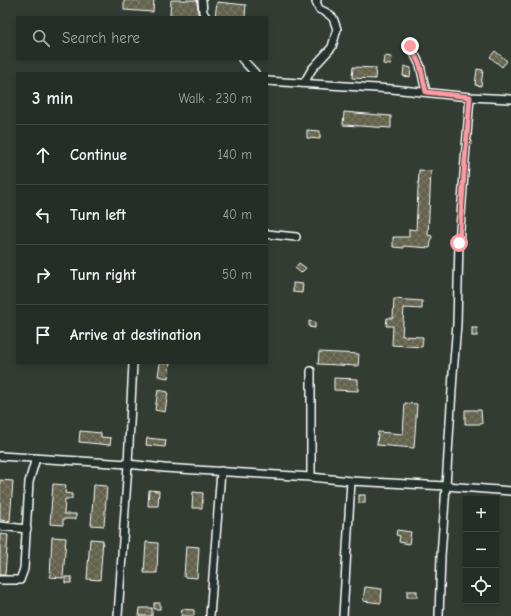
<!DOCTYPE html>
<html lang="en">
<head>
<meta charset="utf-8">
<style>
	:root { --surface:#262d26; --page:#2e352e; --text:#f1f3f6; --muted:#a4a8a7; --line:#424943 }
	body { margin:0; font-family:"Comic Neue",sans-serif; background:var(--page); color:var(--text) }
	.controls { position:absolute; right:12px; bottom:12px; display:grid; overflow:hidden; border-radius:0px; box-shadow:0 2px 6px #0003 }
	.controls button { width:36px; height:36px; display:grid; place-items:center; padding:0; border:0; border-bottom:1px solid var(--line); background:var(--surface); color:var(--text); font:20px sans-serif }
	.stop { position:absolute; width:12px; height:12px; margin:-9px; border:3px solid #ff9aa2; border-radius:50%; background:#fff }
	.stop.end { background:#ff9aa2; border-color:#fff; box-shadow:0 1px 4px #0008 }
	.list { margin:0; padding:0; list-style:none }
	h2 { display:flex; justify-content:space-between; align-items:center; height:52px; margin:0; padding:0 16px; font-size:17px }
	h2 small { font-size:13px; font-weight:400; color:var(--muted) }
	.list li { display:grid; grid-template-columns:26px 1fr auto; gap:12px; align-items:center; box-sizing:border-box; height:60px; padding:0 16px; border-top:1px solid var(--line) }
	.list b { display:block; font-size:15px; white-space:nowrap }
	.list em { font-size:13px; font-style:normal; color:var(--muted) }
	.icon { flex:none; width:22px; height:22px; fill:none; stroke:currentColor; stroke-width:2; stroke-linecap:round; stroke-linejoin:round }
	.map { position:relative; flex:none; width:511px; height:616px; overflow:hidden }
	.search { position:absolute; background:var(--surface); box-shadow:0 2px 6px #0003; left:16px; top:16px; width:252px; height:44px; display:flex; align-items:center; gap:10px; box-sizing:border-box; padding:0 14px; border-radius:0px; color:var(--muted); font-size:15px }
	.panel { position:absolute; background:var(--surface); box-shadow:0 2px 6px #0003; left:16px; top:72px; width:252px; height:292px; border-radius:0px }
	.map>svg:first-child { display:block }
	.building { fill:url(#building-cross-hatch); stroke:#fff }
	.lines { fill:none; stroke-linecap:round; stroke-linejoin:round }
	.minor-casing { stroke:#fff; stroke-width:10 }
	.minor { stroke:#26332d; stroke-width:7 }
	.route { stroke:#ff9aa2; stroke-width:5 }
</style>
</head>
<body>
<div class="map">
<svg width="511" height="616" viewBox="0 0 511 616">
	<defs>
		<pattern id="building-cross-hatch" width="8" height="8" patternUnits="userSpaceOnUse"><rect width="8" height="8" fill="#62624d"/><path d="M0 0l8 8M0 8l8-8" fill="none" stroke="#7a7a68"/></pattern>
	</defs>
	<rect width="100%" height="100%" fill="#323c33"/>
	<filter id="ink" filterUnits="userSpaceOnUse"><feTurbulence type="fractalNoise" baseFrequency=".025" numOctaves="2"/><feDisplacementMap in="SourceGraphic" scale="8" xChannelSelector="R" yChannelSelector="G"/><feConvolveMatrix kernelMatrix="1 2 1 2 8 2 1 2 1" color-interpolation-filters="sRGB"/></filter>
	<g filter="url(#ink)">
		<g class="building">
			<polygon points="124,0 154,0 153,12 124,10"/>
			<polygon points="171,0 197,0 198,12 199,17 170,15"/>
			<polygon points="217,2 246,5 245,17 215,17"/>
			<polygon points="495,51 507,61 502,67 490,57"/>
			<polygon points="384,56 392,57 391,65 383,64"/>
			<polygon points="404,66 411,68 410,77 403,76"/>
			<polygon points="353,67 376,68 375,79 352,78"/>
			<polygon points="477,69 483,70 481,86 475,85"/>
			<polygon points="344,112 391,116 391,128 343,125"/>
			<polygon points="307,130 320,131 320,139 307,138"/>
			<polygon points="419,170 431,171 428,235 432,236 430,248 404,246 404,248 393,247 393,237 409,237 409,229 416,230"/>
			<polygon points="299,263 306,268 301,273 295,268"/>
			<polygon points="293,283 303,284 302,293 293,292"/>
			<polygon points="394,299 422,301 422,309 404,308 402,336 423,337 422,347 392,345 393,326 386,326 387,318 393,318"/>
			<polygon points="309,321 315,322 315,328 309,327"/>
			<rect x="472" y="328" width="5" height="8"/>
			<polygon points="319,352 359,354 358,366 318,364"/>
			<polygon points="160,363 170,363 168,378 158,376"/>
			<polygon points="334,378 358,379 358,391 334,390"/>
			<polygon points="158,390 168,392 165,412 155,410"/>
			<polygon points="405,403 417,404 414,448 377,445 378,432 403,434"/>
			<polygon points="465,410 481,410 482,424 465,424"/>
			<polygon points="80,431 101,433 101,437 111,438 110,445 79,442"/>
			<polygon points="147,438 166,440 165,447 146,445"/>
			<polygon points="0,480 13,481 10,521 0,520"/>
			<polygon points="53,484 66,485 65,493 72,494 72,499 65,499 64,514 76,514 76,519 63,519 63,525 50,524"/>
			<polygon points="94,485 107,486 104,526 91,525"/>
			<polygon points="149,490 159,491 158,506 148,506"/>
			<polygon points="193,492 203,493 202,508 192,508"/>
			<rect x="359" y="495" width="6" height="8"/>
			<polygon points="397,530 411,532 409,544 399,542 400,536 396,535"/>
			<polygon points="0,534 8,535 5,575 0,575"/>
			<polygon points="52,537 66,538 63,578 50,577"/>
			<polygon points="90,539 103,540 100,580 87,579"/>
			<polygon points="146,542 158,543 157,573 144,573"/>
			<polygon points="186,546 199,547 197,578 184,577"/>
			<polygon points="65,577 72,577 71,583 65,583"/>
			<polygon points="365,587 382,589 381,603 363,601"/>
			<rect x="407" y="591" width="10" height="6"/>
			<rect x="154" y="603" width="6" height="6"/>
			<polygon points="140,608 152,608 152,616 139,616"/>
			<polygon points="182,609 194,610 194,616 181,616"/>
		</g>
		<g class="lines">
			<g class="minor-casing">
				<g id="minor">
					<polyline points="202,0 203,12 206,17"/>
					<polyline points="410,45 420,65 426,92"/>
					<polyline points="242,59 255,73"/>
					<polyline points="267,81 392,89 470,97 511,99"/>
					<polyline points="304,83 312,69 332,47 337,29 333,18 327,13 319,9 316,2 317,0"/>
					<polyline points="267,234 296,237"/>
					<polyline points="0,456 128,464 164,468 311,477 351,481 446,486 511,491"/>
					<polyline points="311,477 311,371"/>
					<polyline points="0,526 27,529"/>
					<polyline points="0,580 20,580 24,569 29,482 36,458"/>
					<polyline points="118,616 128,464 133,363"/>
					<polyline points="210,616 221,471"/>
					<polyline points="343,616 351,481"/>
					<polyline points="439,616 441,556 446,486 453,374 457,324 459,243 465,160 470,97"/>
				</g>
			</g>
			<use href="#minor" class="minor"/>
		</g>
	</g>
	<g class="lines" filter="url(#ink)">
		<polyline class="route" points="410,46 420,65 426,92 470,97 465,160 459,243"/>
	</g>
</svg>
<div class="controls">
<button>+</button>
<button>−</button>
<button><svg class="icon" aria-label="locate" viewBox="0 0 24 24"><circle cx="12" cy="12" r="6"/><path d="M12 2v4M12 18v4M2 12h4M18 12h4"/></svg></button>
</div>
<div class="stop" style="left:459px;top:243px"></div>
<div class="stop end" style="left:410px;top:46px"></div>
<div class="search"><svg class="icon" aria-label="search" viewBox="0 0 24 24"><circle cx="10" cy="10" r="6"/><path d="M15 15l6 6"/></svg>Search here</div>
<section class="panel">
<h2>3 min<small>Walk · 230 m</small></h2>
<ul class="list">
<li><svg class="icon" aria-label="ahead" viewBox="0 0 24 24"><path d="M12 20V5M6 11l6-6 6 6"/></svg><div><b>Continue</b></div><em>140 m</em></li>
<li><svg class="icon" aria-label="left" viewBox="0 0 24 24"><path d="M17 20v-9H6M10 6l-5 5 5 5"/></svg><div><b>Turn left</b></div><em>40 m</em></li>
<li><svg class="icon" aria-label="right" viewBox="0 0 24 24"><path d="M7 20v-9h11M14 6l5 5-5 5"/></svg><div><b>Turn right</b></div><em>50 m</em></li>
<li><svg class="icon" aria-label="arrive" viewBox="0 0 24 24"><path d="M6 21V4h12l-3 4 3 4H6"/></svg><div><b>Arrive at destination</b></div></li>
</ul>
</section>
</div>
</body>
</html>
